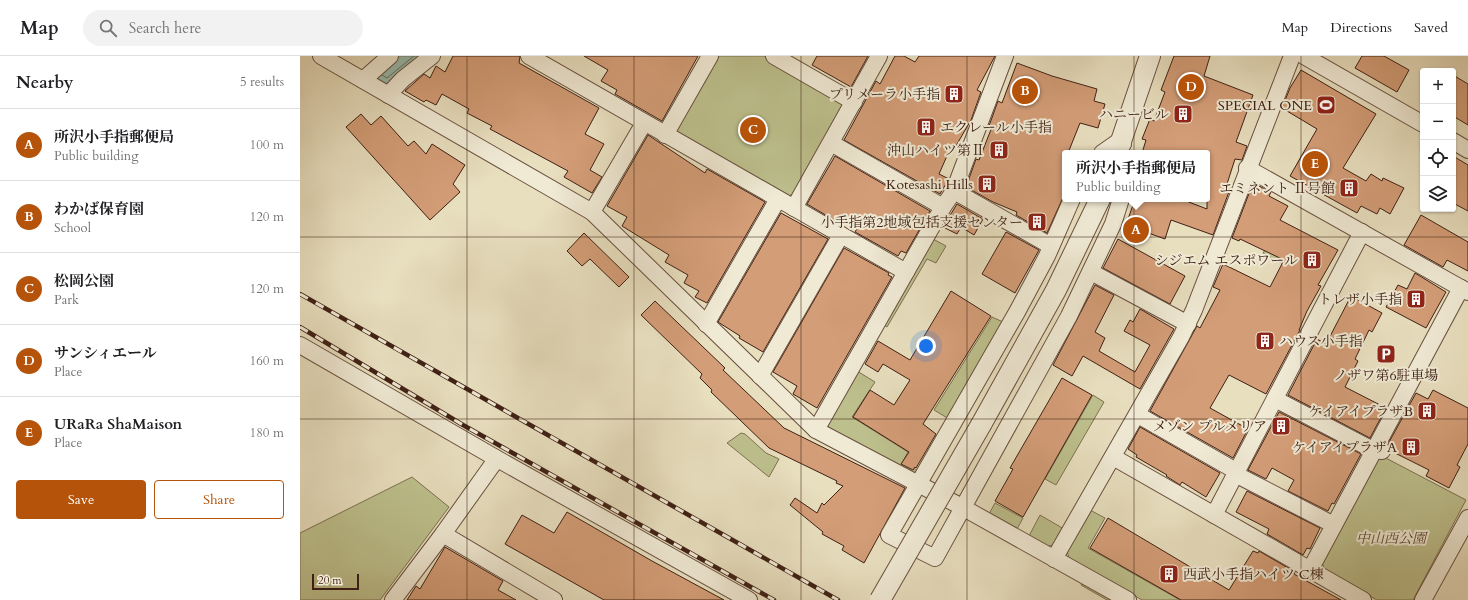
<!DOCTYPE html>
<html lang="en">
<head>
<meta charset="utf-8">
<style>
	:root { --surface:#fff; --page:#f2f2f2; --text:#202124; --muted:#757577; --line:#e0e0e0; --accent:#b45309 }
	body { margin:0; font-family:Cardo,"Noto Serif JP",serif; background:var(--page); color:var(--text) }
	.controls { position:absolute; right:12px; top:12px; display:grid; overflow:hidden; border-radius:4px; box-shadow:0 1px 3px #0004 }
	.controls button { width:36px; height:36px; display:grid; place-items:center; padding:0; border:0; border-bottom:1px solid var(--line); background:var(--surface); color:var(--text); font:20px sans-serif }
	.scale { position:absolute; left:12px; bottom:10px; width:47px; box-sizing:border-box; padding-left:4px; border:2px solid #3f2014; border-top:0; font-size:11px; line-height:14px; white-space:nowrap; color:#3f2014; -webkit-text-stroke:3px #f0ead5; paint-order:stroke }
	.you { position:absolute; left:626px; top:290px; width:14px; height:14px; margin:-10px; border:3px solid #fff; border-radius:50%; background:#1a73e8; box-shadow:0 0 0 6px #1a73e833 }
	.badge { display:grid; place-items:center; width:26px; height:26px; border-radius:50%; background:var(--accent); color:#fff; font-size:13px; font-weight:700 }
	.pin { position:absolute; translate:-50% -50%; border:2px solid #fff; box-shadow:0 1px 4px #0006 }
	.popup { position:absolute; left:762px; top:94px; width:148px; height:52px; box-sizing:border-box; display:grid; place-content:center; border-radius:4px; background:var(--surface); filter:drop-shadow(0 1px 3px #0005); font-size:13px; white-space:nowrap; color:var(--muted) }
	.popup b { font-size:15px; color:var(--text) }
	.popup::after { content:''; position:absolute; left:50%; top:100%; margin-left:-8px; border:8px solid transparent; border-top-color:var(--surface) }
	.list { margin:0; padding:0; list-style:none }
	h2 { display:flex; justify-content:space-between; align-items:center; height:52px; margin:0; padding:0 16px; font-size:17px }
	h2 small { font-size:13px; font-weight:400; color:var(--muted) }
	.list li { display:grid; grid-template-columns:26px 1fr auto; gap:12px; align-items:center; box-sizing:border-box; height:72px; padding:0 16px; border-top:1px solid var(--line) }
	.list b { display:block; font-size:15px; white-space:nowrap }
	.list p { margin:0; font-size:13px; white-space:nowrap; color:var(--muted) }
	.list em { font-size:13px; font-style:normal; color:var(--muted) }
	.actions { display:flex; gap:8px; padding:12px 16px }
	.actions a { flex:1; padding:9px 0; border:1px solid var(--accent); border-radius:4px; text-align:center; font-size:14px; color:var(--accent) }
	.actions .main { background:var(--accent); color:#fff }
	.icon { flex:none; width:22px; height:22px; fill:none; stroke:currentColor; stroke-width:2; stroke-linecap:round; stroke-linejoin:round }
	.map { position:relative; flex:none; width:1168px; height:544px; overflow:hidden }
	header { display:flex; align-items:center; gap:24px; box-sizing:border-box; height:56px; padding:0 20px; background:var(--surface); border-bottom:1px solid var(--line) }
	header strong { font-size:19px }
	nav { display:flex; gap:22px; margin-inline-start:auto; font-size:14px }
	.search { width:280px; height:36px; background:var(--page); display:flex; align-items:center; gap:10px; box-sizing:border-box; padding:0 14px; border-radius:22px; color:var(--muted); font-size:15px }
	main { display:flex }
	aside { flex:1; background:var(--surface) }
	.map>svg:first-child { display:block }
	.green { fill:#bdc08d; stroke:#7e7050 }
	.water { fill:#98bdaf; stroke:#747e71 }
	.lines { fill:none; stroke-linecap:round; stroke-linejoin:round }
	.shore { stroke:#6c6e62; stroke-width:1 }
	.building { fill:#d39d77; stroke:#3f2014 }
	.minor-casing { stroke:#69503f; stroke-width:18 }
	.tertiary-casing { stroke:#69503f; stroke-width:22 }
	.minor { stroke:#f0ead5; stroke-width:16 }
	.tertiary { stroke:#f0ead5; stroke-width:20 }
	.rail-casing { stroke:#3f2014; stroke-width:4.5 }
	.rail { stroke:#f0ead5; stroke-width:3; stroke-dasharray:9; stroke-linecap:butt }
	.tertiary-bridge-casing { stroke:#69503f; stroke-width:22; stroke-linecap:butt }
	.tertiary-bridge { stroke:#f0ead5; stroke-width:20 }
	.grid { fill:none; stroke:#3f2014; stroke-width:1; stroke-opacity:0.55 }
	.labels { text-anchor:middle; stroke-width:4; stroke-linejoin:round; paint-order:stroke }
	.poi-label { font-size:14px; fill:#3f2014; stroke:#f0ead5; text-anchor:end }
	.park-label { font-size:14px; font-style:italic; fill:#5e4832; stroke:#f0ead5 }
</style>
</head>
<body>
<header>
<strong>Map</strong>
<div class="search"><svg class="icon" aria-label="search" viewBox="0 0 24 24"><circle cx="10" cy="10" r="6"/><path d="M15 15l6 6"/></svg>Search here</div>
<nav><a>Map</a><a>Directions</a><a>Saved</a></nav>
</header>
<main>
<aside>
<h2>Nearby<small>5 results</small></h2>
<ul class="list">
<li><span class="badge">A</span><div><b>所沢小手指郵便局</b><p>Public building</p></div><em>100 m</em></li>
<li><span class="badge">B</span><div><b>わかば保育園</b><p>School</p></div><em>120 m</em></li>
<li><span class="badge">C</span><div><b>松岡公園</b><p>Park</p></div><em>120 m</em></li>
<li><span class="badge">D</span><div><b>サンシィエール</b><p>Place</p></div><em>160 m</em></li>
<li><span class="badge">E</span><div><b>URaRa ShaMaison</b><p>Place</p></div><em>180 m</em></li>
</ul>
<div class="actions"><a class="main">Save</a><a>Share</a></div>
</aside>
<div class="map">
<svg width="1168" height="544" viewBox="0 0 1168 544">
	<rect width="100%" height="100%" fill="#e8dfbf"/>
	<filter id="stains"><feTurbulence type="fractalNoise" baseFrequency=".005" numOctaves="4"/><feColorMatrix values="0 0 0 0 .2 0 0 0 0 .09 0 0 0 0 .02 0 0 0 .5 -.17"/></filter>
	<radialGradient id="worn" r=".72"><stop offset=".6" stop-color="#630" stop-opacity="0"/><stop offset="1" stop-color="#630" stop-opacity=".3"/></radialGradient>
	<g class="green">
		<polygon points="414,0 465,0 541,43 543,50 494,138 488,140 377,77 375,70"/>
		<polygon points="633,183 646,190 636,207 627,203 587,271 584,269"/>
		<polygon points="967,191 1006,220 963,197"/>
		<polygon points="692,261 703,266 649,363 634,354"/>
		<polygon points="557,315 575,326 552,361 608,396 602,407 619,415 613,417 530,376 527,367"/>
		<polygon points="793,339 804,346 756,429 745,423"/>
		<polygon points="441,377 445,378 466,397 479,403 469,421 427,387"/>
		<polygon points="1080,399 1166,444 1113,544 1077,544 1025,515 1022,506"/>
		<polygon points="112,421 149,451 80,544 0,544 0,477"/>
		<polygon points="695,447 723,462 717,473 689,458"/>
		<polygon points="790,454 805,462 788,492 880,544 842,544 769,502 767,495"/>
		<polygon points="740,459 764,473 755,489 748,490 729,480"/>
		<polygon points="783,526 815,544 807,544 781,529"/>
	</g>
	<polygon class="water" points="98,0 120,0 87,28 73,20"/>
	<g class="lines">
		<polyline class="shore" points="82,19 87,22 114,0"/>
	</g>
	<g class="building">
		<polygon points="153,0 220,0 219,7 299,52 285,78 304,88 290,114 302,121 292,137 264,121 268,115 190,73 192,70 167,57 169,53 142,38 136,49 126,44 124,46 105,35 124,18 130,22 136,10 145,16"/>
		<polygon points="284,0 398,0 362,65 315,38 317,34 301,25 308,14"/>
		<polygon points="517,0 568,0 551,31 512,9"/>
		<polygon points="595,0 604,0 615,6 619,0 695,0 677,34 681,36 671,64 653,95 650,93 639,118 649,123 640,138 544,84 576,25 580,28"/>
		<polygon points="874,0 910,0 904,20 953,39 936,86 947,90 942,104 935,103 926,131 930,133 913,179 871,164 865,183 826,169 835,143 881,143 907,153 907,97 842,97 846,84 842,83 850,63 854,65 865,36 861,34"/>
		<polygon points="1062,0 1084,0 1109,14 1097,36 1055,12"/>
		<polygon points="717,7 752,20 797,33 794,45 805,48 798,72 780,67 768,97 765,97 765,137 747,177 716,159 717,156 693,146 666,131 676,103 679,104 692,71 689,70 698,45 702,47"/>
		<polygon points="1001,14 1076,58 1043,112 1066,125 1071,118 1082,125 1083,122 1104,132 1090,158 1080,152 1077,158 1061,150 1057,157 990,120 1017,73 982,52 990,32"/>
		<polygon points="1153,19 1168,28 1168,69 1153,60"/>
		<polygon points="61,58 71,69 81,60 108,90 114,85 126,98 132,88 165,109 153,128 160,136 130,164 46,71"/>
		<polygon points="348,79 405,117 407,113 465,146 407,247 395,241 399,235 384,227 388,219 365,206 369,199 322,170 327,161 307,150"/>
		<polygon points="535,100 630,155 606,197 601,195 598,200 555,176 558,171 537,159 534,164 507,148"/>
		<polygon points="1153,100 1168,109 1168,155 1153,147"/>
		<polygon points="953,127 971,136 969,140 988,150 980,164 1038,194 1018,229 1021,230 1007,255 999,274 1000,274 966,338 929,319 910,352 948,373 933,402 850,355 897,270 900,272 920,234 913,231 923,208 970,231 984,204 940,183 939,185 932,182"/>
		<polygon points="657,148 683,163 674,179 661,171 657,178 643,171"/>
		<polygon points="481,157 528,183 463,296 439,282 440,280 418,266"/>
		<polygon points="1121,159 1168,186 1168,215 1147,204 1143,211 1104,189"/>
		<polygon points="706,176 739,194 715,237 682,218"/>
		<polygon points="284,177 329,221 319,231 290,203 282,210 267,195"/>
		<polygon points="818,183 885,220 870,248 803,212"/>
		<polygon points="544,192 589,217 588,219 592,221 517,352 493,338 497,330 473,316"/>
		<polygon points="1115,217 1146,236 1126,272 1086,251 1098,229 1107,233"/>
		<polygon points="795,229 814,239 795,276 805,282 799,295 835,316 850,289 824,275 830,264 833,266 840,253 874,273 840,333 783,300 772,320 753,309"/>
		<polygon points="651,235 691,260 623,368 636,378 616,412 615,411 613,414 601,408 609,396 553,361 570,334 594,349 610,324 583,308 578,316 565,308 578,285 610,304"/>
		<polygon points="1051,240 1082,257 1072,276 1069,274 1055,303 1058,305 1045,331 1086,352 1070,382 988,339 1017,283 1026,288"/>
		<polygon points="355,245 425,312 423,314 484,372 605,432 564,507 542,494 544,490 522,478 523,476 490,449 495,442 517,457 522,447 524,449 543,430 536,427 537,425 469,392 411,336 412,334 400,322 402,318 341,259"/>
		<polygon points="762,322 792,339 723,461 695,445 713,413 710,412"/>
		<polygon points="1133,334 1168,352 1168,388 1157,409 1160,411 1149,432 1126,420 1129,414 1091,395 1088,388 1116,337 1128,343"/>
		<polygon points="979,356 1061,398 1034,448 1032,447 1028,455 988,435 994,424 972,412 966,423 948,414"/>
		<polygon points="840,371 920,417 906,441 882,426 880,429 866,420 867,419 836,401 837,399 828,393"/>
		<polygon points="947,435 1020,472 1010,493 1007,492 1003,499 967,478 969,473 936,456"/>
		<polygon points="267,456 352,505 424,544 304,544 205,488 222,459 254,477"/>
		<polygon points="808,462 929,534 953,495 958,497 959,495 995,516 994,518 1041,544 881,544 790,492"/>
		<polygon points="145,491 203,525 198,534 216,544 107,544 116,530 120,533"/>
	</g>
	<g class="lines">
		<g class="minor-casing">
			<g id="minor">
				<polyline points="21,0 292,156 516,374 662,451 828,544"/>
				<polyline points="229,0 606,216"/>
				<polyline points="474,0 554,46"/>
				<polyline points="1004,0 1123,68"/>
				<polyline points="63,24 90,0"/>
				<polyline points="88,39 103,23 132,0"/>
				<polyline points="365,79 410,0"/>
				<polyline points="1153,85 1168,94"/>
				<polyline points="531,87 643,151"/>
				<polyline points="802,97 822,83 823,88"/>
				<polyline points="947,112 1168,236"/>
				<polyline points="654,135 751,190"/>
				<polyline points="772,143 747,200 717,256 589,479 635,502 769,260 813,168 821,143"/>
				<polyline points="494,152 579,0"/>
				<polyline points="292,156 344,67"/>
				<polyline points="791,216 888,268"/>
				<polyline points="406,268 478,143"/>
				<polyline points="0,289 194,401 449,544"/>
				<polyline points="460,320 541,179"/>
				<polyline points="975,343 1073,394 1082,395"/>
				<polyline points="838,359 936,415"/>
				<polyline points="516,374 643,151 654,135 705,0"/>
				<polyline points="813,401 1063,544"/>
				<polyline points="935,418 1034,469"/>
				<polyline points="914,459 1062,176"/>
				<polyline points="143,478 254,544"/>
				<polyline points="754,503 881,281 894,254 992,0"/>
				<polyline points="1010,514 1161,232"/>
				<polyline points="93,544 143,478 193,408 194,401"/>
				<polyline points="1123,544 1168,462"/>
			</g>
		</g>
		<g class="tertiary-casing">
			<g id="tertiary">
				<polyline points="817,97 850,0"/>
				<polyline points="682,367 756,234 800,143"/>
			</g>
		</g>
		<use href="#minor" class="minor"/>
		<use href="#tertiary" class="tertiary"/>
		<g class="rail-casing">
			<g id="rail">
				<polyline points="0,238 538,544"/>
				<polyline points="0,271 163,369 474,544"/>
			</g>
		</g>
		<use href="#rail" class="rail"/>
		<g class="tertiary-bridge-casing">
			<polyline id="tertiary-bridge" points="580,544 682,367"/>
		</g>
		<use href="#tertiary-bridge" class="tertiary-bridge"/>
	</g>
	<path class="grid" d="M167,0V544M334,0V544M501,0V544M667,0V544M834,0V544M1001,0V544M0,181H1168M0,363H1168"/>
	<defs>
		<g id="building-square" transform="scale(1)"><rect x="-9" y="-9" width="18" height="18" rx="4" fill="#8f2418" stroke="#f0ead5"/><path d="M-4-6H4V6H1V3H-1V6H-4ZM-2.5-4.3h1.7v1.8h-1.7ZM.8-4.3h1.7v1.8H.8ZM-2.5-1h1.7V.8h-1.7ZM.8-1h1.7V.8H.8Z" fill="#fff"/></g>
		<g id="stadium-square" transform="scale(1)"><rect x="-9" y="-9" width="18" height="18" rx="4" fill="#8f2418" stroke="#f0ead5"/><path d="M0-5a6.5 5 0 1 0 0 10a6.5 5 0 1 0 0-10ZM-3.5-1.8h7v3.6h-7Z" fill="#fff"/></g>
		<g id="parking-square" transform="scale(1)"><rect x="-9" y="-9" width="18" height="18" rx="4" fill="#8f2418" stroke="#f0ead5"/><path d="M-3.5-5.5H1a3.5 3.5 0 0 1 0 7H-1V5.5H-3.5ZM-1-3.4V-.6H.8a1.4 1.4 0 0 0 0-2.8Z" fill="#fff"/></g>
	</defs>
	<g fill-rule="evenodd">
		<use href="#building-square" x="654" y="38"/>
		<use href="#stadium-square" x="1026" y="49"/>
		<use href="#building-square" x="883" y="58"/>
		<use href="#building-square" x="626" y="71"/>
		<use href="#building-square" x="699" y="94"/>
		<use href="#building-square" x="687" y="128"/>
		<use href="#building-square" x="1049" y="132"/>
		<use href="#building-square" x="737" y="166"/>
		<use href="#building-square" x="1012" y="204"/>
		<use href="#building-square" x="1116" y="243"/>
		<use href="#building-square" x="965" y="285"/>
		<use href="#parking-square" x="1086" y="298"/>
		<use href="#building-square" x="1127" y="355"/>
		<use href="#building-square" x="981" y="370"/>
		<use href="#building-square" x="1111" y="391"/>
		<use href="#building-square" x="869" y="518"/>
	</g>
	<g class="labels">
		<g class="poi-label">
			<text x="640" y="43">プリメーラ小手指</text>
			<text x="1012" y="54">SPECIAL ONE</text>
			<text x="869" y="63">ハニービル</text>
			<text x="640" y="76" text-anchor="start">エクレール小手指</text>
			<text x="685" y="99">沖山ハイツ第Ⅱ</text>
			<text x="673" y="133">Kotesashi Hills</text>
			<text x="1035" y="137">エミネント Ⅱ号館</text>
			<text x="723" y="171">小手指第2地域包括支援センター</text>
			<text x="998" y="209">シジエム エスポワール</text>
			<text x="1102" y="248">トレザ小手指</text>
			<text x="979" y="290" text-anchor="start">ハウス小手指</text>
			<text x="1086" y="324" text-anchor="middle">ノザワ第6駐車場</text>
			<text x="1113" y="360">ケイアイプラザB</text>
			<text x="967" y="375">メゾン プルメリア</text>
			<text x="1097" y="396">ケイアイプラザA</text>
			<text x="883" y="523" text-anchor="start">西武小手指ハイツ C棟</text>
		</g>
		<g class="park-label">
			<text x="1091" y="487">中山西公園</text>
		</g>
	</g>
	<rect width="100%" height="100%" filter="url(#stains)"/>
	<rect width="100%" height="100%" fill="url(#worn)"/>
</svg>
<div class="controls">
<button>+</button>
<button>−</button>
<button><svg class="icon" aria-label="locate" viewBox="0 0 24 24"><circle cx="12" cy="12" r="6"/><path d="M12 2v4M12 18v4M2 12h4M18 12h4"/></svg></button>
<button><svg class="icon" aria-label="layers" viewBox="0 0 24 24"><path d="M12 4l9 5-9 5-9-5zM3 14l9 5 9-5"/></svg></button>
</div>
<div class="scale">20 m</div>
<div class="you"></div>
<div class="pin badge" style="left:836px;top:174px">A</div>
<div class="popup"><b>所沢小手指郵便局</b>Public building</div>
<div class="pin badge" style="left:725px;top:35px">B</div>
<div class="pin badge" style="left:453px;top:74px">C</div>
<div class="pin badge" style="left:891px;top:31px">D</div>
<div class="pin badge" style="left:1015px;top:108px">E</div>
</div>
</main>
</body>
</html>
